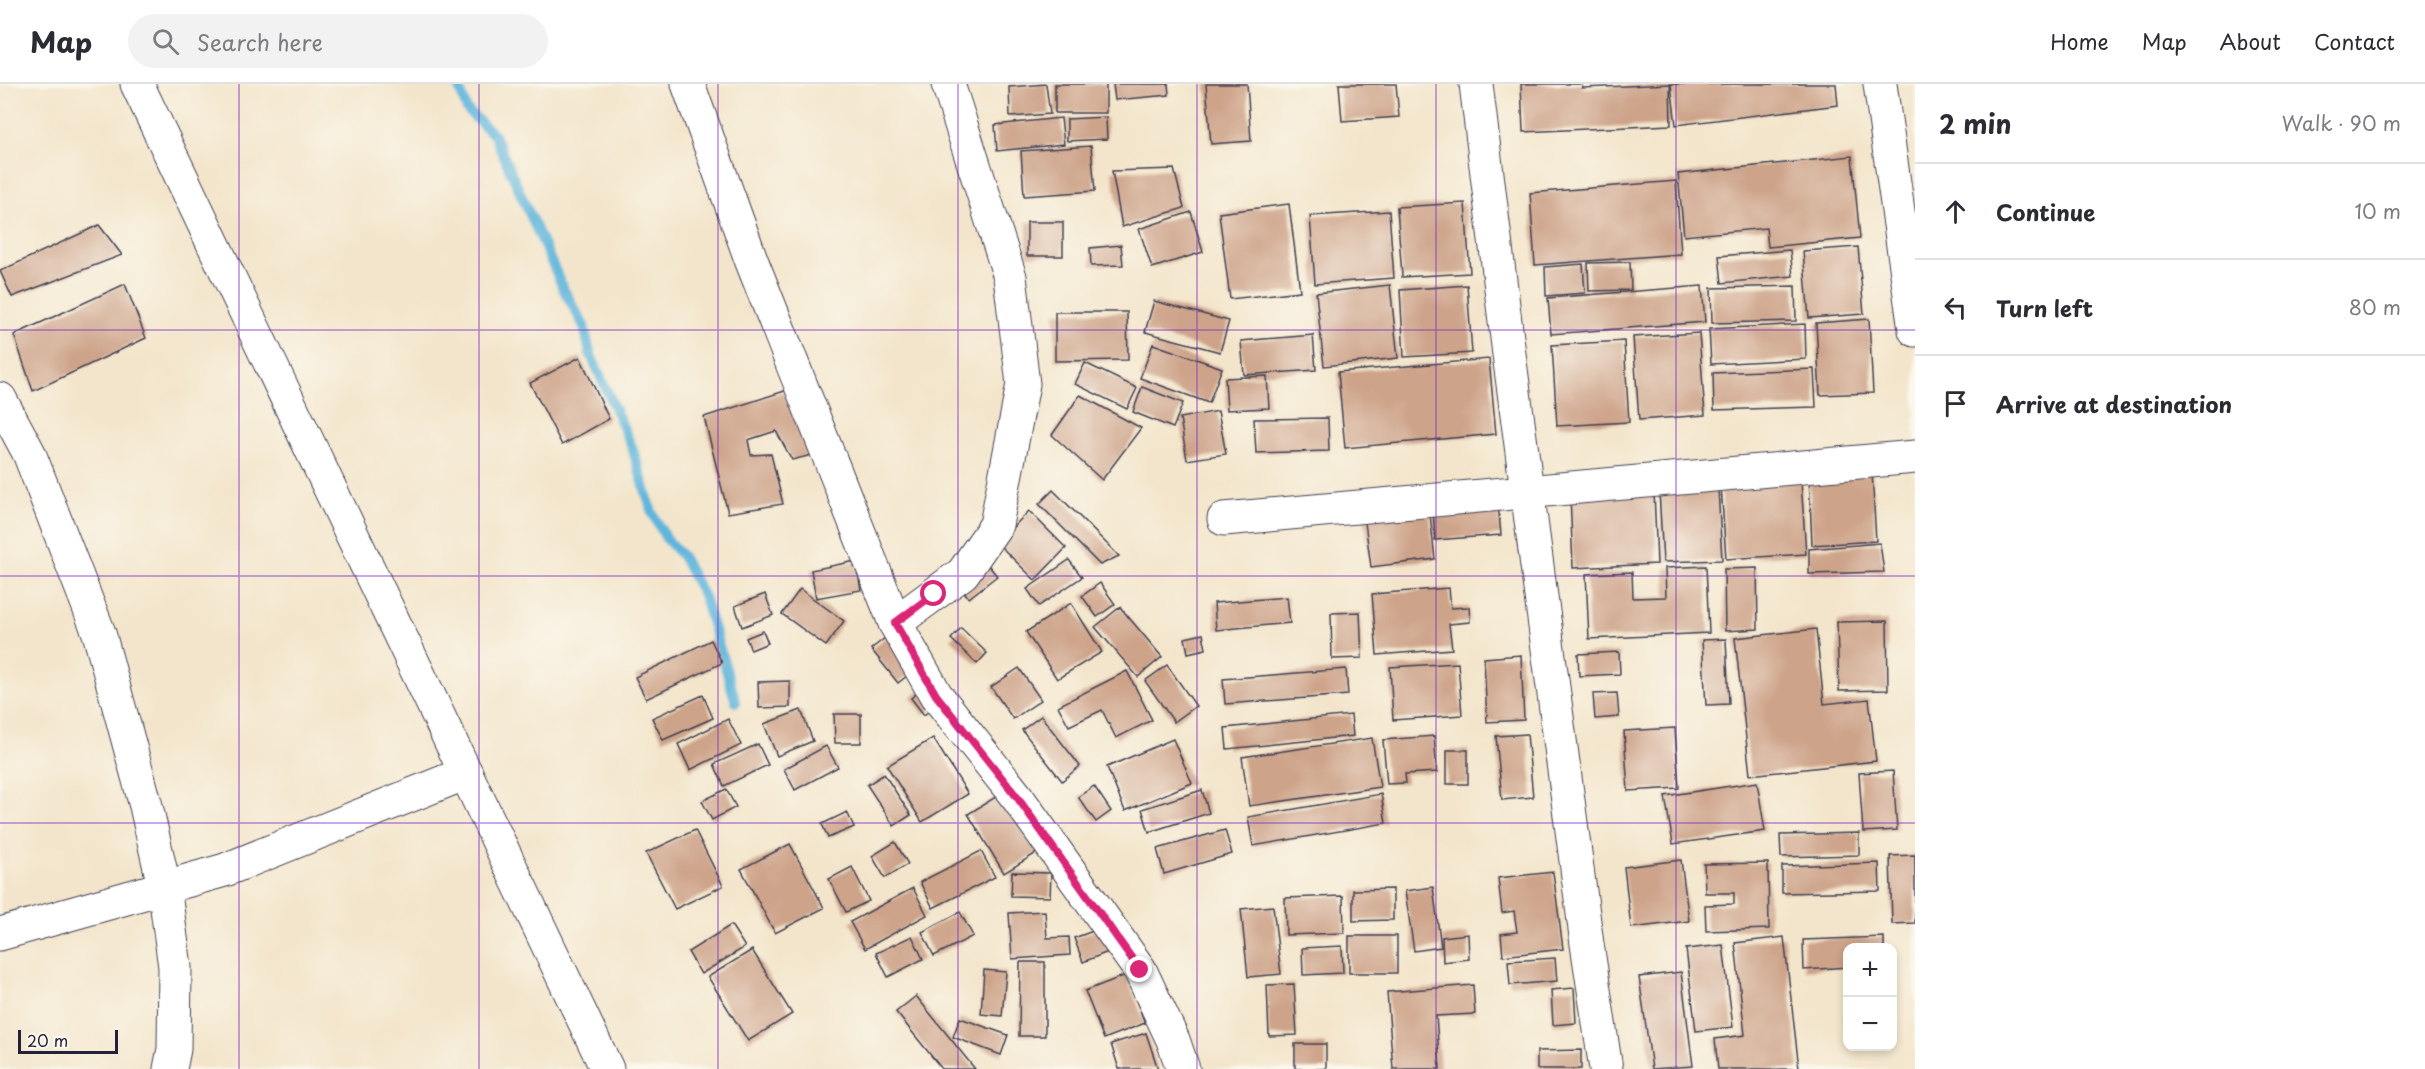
<!DOCTYPE html>
<html lang="en">
<head>
<meta charset="utf-8">
<style>
	:root { --surface:#fff; --page:#f2f2f3; --text:#2b2b33; --muted:#7c7c81; --line:#e1e1e2 }
	body { margin:0; font-family:"Playpen Sans",sans-serif; background:var(--page); color:var(--text) }
	.controls { position:absolute; right:18px; bottom:18px; display:grid; overflow:hidden; border-radius:12px; box-shadow:0 3px 9px #0003 }
	.controls button { width:54px; height:54px; display:grid; place-items:center; padding:0; border:0; border-bottom:2px solid var(--line); background:var(--surface); color:var(--text); font:30px sans-serif }
	.scale { position:absolute; left:18px; bottom:15px; width:100px; box-sizing:border-box; padding-left:6px; border:3px solid #22223b; border-top:0; font-size:16px; line-height:21px; white-space:nowrap; color:#22223b; -webkit-text-stroke:4px #fbf7ec; paint-order:stroke }
	.stop { position:absolute; width:18px; height:18px; margin:-14px; border:4px solid #db2777; border-radius:50%; background:#fff }
	.stop.end { background:#db2777; border-color:#fff; box-shadow:0 2px 6px #0008 }
	.list { margin:0; padding:0; list-style:none }
	h2 { display:flex; justify-content:space-between; align-items:center; height:78px; margin:0; padding:0 24px; font-size:26px }
	h2 small { font-size:20px; font-weight:400; color:var(--muted) }
	.list li { display:grid; grid-template-columns:39px 1fr auto; gap:18px; align-items:center; box-sizing:border-box; height:96px; padding:0 24px; border-top:2px solid var(--line) }
	.list b { display:block; font-size:22px; white-space:nowrap }
	.list em { font-size:20px; font-style:normal; color:var(--muted) }
	.icon { flex:none; width:33px; height:33px; fill:none; stroke:currentColor; stroke-width:2; stroke-linecap:round; stroke-linejoin:round }
	.map { position:relative; flex:none; width:1915px; height:985px; overflow:hidden }
	header { display:flex; align-items:center; gap:36px; box-sizing:border-box; height:84px; padding:0 30px; background:var(--surface); border-bottom:2px solid var(--line) }
	header strong { font-size:28px }
	nav { display:flex; gap:33px; margin-inline-start:auto; font-size:21px }
	.search { width:420px; height:54px; background:var(--page); display:flex; align-items:center; gap:15px; box-sizing:border-box; padding:0 21px; border-radius:33px; color:var(--muted); font-size:22px }
	main { display:flex }
	aside { flex:1; background:var(--surface) }
	.map>svg:first-child { display:block }
	.lines { fill:none; stroke-linecap:round; stroke-linejoin:round }
	.stream { stroke:#5eb5db; stroke-width:10 }
	.building { fill:#cda389 }
	.minor-casing { stroke:#413f51; stroke-width:35 }
	.major-casing { stroke:#413f51; stroke-width:35 }
	.minor { stroke:#fff; stroke-width:33 }
	.major { stroke:#fff; stroke-width:33 }
	.route { stroke:#db2777; stroke-width:8 }
	.grid { fill:none; stroke:#7b2cbf; stroke-width:1.5; stroke-opacity:0.55 }
</style>
</head>
<body>
<header>
<strong>Map</strong>
<div class="search"><svg class="icon" aria-label="search" viewBox="0 0 24 24"><circle cx="10" cy="10" r="6"/><path d="M15 15l6 6"/></svg>Search here</div>
<nav><a>Home</a><a>Map</a><a>About</a><a>Contact</a></nav>
</header>
<main>
<div class="map">
<svg width="1915" height="985" viewBox="0 0 1915 985">
	<rect width="100%" height="100%" fill="#fbf7ec"/>
	<filter id="ink" filterUnits="userSpaceOnUse"><feTurbulence type="fractalNoise" baseFrequency=".0167" numOctaves="2"/><feDisplacementMap in="SourceGraphic" scale="12" xChannelSelector="R" yChannelSelector="G"/><feConvolveMatrix kernelMatrix="1 2 1 2 8 2 1 2 1" color-interpolation-filters="sRGB"/></filter>
	<filter id="wash" filterUnits="userSpaceOnUse"><feTurbulence type="fractalNoise" baseFrequency=".008" numOctaves="4" result="noise"/><feDisplacementMap in="SourceGraphic" scale="24" xChannelSelector="R" yChannelSelector="G"/><feGaussianBlur stdDeviation="1.35" result="paint"/><feColorMatrix in="noise" values="0 0 0 0 0 0 0 0 0 0 0 0 0 0 0 0 0 1.4 0 .05"/><feComposite in="paint" operator="in"/></filter>
	<g filter="url(#wash)">
		<rect width="100%" height="100%" fill="#f3e5cb"/>
		<g class="lines">
			<polyline class="stream" points="458,0 467,26 494,51 564,206 584,242 590,269 632,363 652,428 665,453 682,472 704,513 736,618"/>
		</g>
		<g id="blocks">
			<g class="building">
				<polygon points="1046,0 1050,30 1010,33 1009,3"/>
				<rect x="1055" y="0" width="51" height="29"/>
				<polygon points="1113,0 1168,0 1169,11 1115,16"/>
				<polygon points="1206,0 1247,0 1251,57 1211,60"/>
				<polygon points="1339,0 1396,0 1399,33 1342,37"/>
				<polygon points="1521,0 1582,0 1582,4 1670,0 1671,41 1523,48"/>
				<polygon points="1671,0 1836,0 1838,21 1676,41"/>
				<polygon points="1106,33 1107,55 1067,57 1067,35"/>
				<polygon points="1061,34 1064,60 997,67 995,41"/>
				<polygon points="1091,62 1095,107 1024,112 1021,67"/>
				<polygon points="1852,72 1860,154 1768,163 1766,144 1684,152 1678,90"/>
				<polygon points="1174,85 1184,124 1122,143 1112,87"/>
				<polygon points="1676,97 1681,170 1535,181 1530,109"/>
				<polygon points="1465,119 1470,189 1402,193 1397,123"/>
				<polygon points="1289,120 1300,207 1230,215 1219,129"/>
				<polygon points="1389,127 1394,194 1315,200 1310,132"/>
				<polygon points="1191,128 1203,168 1152,184 1139,145"/>
				<rect x="1027" y="138" width="36" height="34"/>
				<polygon points="99,141 122,171 12,213 0,187"/>
				<polygon points="1121,161 1123,181 1091,182 1090,164"/>
				<polygon points="1858,163 1864,230 1809,234 1803,167"/>
				<polygon points="1790,166 1793,192 1722,199 1719,172"/>
				<polygon points="1630,178 1631,206 1589,207 1588,179"/>
				<polygon points="1583,180 1585,209 1546,212 1545,183"/>
				<polygon points="125,200 146,254 33,307 14,251"/>
				<polygon points="1390,201 1398,274 1324,282 1316,209"/>
				<polygon points="1467,201 1472,269 1404,273 1400,206"/>
				<polygon points="1702,202 1705,238 1551,250 1548,214"/>
				<polygon points="1795,202 1796,237 1712,239 1711,204"/>
				<polygon points="1154,217 1229,237 1220,268 1145,248"/>
				<polygon points="1055,228 1127,228 1128,276 1055,277"/>
				<polygon points="1869,235 1873,309 1820,311 1816,239"/>
				<polygon points="1805,240 1806,275 1711,280 1709,245"/>
				<polygon points="1699,249 1705,331 1639,336 1633,253"/>
				<polygon points="1313,251 1316,286 1244,291 1241,257"/>
				<polygon points="1624,257 1629,338 1557,342 1552,261"/>
				<polygon points="1153,260 1222,284 1209,319 1140,294"/>
				<polygon points="580,273 609,335 562,361 530,299"/>
				<polygon points="1489,275 1496,350 1345,364 1338,288"/>
				<polygon points="1085,279 1137,304 1127,325 1075,300"/>
				<polygon points="1814,285 1816,323 1714,326 1713,289"/>
				<polygon points="1267,292 1269,324 1227,326 1225,294"/>
				<polygon points="1142,303 1183,319 1173,344 1133,328"/>
				<polygon points="791,305 820,369 792,376 776,347 748,356 751,371 771,370 783,420 728,429 704,333"/>
				<polygon points="1080,311 1141,344 1102,396 1052,351"/>
				<polygon points="1218,327 1226,370 1187,376 1180,334"/>
				<polygon points="1328,334 1329,367 1256,369 1254,335"/>
				<polygon points="1872,388 1876,457 1812,461 1809,392"/>
				<polygon points="1801,397 1806,470 1726,475 1721,402"/>
				<polygon points="1718,404 1722,476 1663,478 1659,407"/>
				<polygon points="1053,406 1119,472 1100,481 1039,420"/>
				<polygon points="1654,407 1657,480 1573,484 1570,411"/>
				<polygon points="1498,420 1501,451 1435,456 1433,425"/>
				<polygon points="1429,422 1435,475 1371,483 1364,431"/>
				<polygon points="1029,427 1066,464 1035,496 997,459"/>
				<polygon points="1880,459 1884,488 1809,490 1809,465"/>
				<polygon points="984,476 997,492 969,514 956,498"/>
				<polygon points="1069,476 1082,493 1039,522 1027,505"/>
				<polygon points="856,477 861,506 816,514 811,486"/>
				<polygon points="1706,482 1709,549 1589,555 1586,490 1632,488 1633,514 1666,513 1665,484"/>
				<polygon points="1757,484 1758,545 1725,547 1724,485"/>
				<polygon points="1100,499 1115,520 1097,533 1082,512"/>
				<polygon points="1449,504 1451,524 1469,523 1470,538 1449,540 1452,565 1377,571 1372,510"/>
				<polygon points="800,505 844,537 826,562 782,530"/>
				<polygon points="765,510 773,531 742,543 735,522"/>
				<polygon points="1287,513 1290,539 1216,546 1214,519"/>
				<polygon points="1071,519 1102,568 1057,595 1026,548"/>
				<polygon points="1120,523 1162,573 1138,593 1095,543"/>
				<polygon points="1360,528 1362,574 1332,575 1331,529"/>
				<polygon points="1887,537 1888,606 1839,607 1837,538"/>
				<polygon points="961,544 987,569 977,580 951,555"/>
				<polygon points="1816,545 1824,620 1869,615 1876,677 1750,691 1735,554"/>
				<polygon points="763,547 768,559 751,566 746,554"/>
				<polygon points="890,550 917,584 898,599 871,565"/>
				<polygon points="1203,550 1206,565 1188,569 1185,554"/>
				<polygon points="1726,555 1729,620 1706,621 1702,556"/>
				<polygon points="711,556 722,579 646,615 635,593"/>
				<polygon points="1619,568 1620,590 1579,592 1578,570"/>
				<polygon points="1521,571 1524,636 1487,638 1484,574"/>
				<polygon points="1458,579 1462,631 1393,636 1390,583"/>
				<polygon points="1167,581 1196,622 1174,638 1145,597"/>
				<polygon points="1019,584 1041,616 1013,635 991,603"/>
				<polygon points="1346,585 1348,611 1225,620 1223,595"/>
				<polygon points="1127,587 1152,636 1116,654 1102,626 1069,642 1058,622"/>
				<polygon points="790,597 790,623 759,624 758,598"/>
				<polygon points="923,604 937,621 924,631 911,614"/>
				<polygon points="1617,609 1619,633 1595,635 1593,610"/>
				<polygon points="703,611 713,634 663,656 652,634"/>
				<polygon points="801,626 813,657 777,672 764,640"/>
				<polygon points="834,630 861,630 861,659 835,659"/>
				<polygon points="1351,631 1353,652 1227,665 1225,644"/>
				<polygon points="1041,632 1080,682 1062,697 1022,646"/>
				<polygon points="728,635 741,661 690,686 678,660"/>
				<polygon points="1675,644 1679,704 1628,707 1624,647"/>
				<polygon points="1527,650 1533,713 1502,716 1496,652"/>
				<polygon points="1434,652 1437,688 1405,690 1406,699 1387,700 1383,656"/>
				<polygon points="933,654 968,710 922,738 887,682"/>
				<polygon points="1372,654 1380,703 1249,722 1242,673"/>
				<polygon points="1173,655 1192,699 1125,727 1107,683"/>
				<polygon points="758,660 768,681 724,702 714,680"/>
				<polygon points="826,662 838,683 795,706 784,685"/>
				<rect x="1447" y="666" width="21" height="34"/>
				<polygon points="1893,687 1897,746 1863,748 1859,689"/>
				<polygon points="884,690 911,731 894,742 867,701"/>
				<polygon points="1020,698 1056,757 1004,789 968,730"/>
				<polygon points="1757,698 1765,747 1673,760 1665,712"/>
				<polygon points="1094,702 1111,727 1096,738 1078,713"/>
				<polygon points="726,705 736,723 712,736 702,717"/>
				<polygon points="1202,706 1209,729 1149,748 1142,725"/>
				<polygon points="1381,710 1386,739 1253,762 1248,733"/>
				<polygon points="847,728 854,743 828,754 822,740"/>
				<polygon points="695,746 723,802 675,825 646,769"/>
				<polygon points="1225,746 1232,770 1164,790 1157,765"/>
				<polygon points="1859,749 1859,771 1781,773 1780,751"/>
				<polygon points="895,758 908,780 885,794 872,772"/>
				<polygon points="790,760 824,824 775,849 741,785"/>
				<polygon points="981,767 995,793 933,824 920,798"/>
				<polygon points="1915,771 1915,839 1892,840 1890,772"/>
				<polygon points="1681,776 1689,837 1631,844 1624,783"/>
				<polygon points="1768,779 1769,845 1706,847 1705,821 1734,820 1734,809 1705,809 1704,780"/>
				<polygon points="1879,779 1880,807 1782,809 1782,782"/>
				<polygon points="852,783 869,817 846,828 829,795"/>
				<polygon points="1012,788 1051,789 1050,813 1011,812"/>
				<polygon points="1553,788 1563,865 1503,872 1501,850 1517,848 1514,827 1502,829 1498,794"/>
				<polygon points="1433,803 1441,863 1414,867 1405,807"/>
				<polygon points="913,804 927,831 865,865 850,838"/>
				<polygon points="1393,805 1393,836 1353,837 1353,806"/>
				<polygon points="1343,812 1344,849 1286,851 1285,814"/>
				<polygon points="1273,822 1281,890 1248,893 1241,825"/>
				<polygon points="1045,827 1047,854 1069,853 1070,871 1012,875 1009,829"/>
				<polygon points="960,828 973,852 934,872 922,848"/>
				<polygon points="731,841 745,863 701,890 688,868"/>
				<polygon points="1104,843 1113,866 1083,878 1074,854"/>
				<polygon points="1468,850 1469,875 1443,878 1442,853"/>
				<polygon points="912,852 923,875 888,893 876,869"/>
				<rect x="1349" y="852" width="48" height="37"/>
				<polygon points="1784,853 1799,985 1718,985 1715,955 1745,951 1735,859"/>
				<polygon points="1884,853 1884,864 1848,864 1848,883 1804,886 1803,856"/>
				<polygon points="1723,861 1733,943 1696,947 1686,865"/>
				<polygon points="1342,862 1343,889 1303,891 1302,864"/>
				<polygon points="752,866 792,930 748,957 708,893"/>
				<polygon points="1555,874 1557,897 1510,901 1508,877"/>
				<polygon points="1020,878 1045,878 1045,952 1019,952"/>
				<polygon points="984,886 1006,888 1002,932 981,930"/>
				<polygon points="1681,888 1693,982 1652,985 1639,893"/>
				<polygon points="1126,891 1145,939 1104,955 1085,907"/>
				<polygon points="1294,900 1297,951 1269,952 1267,901"/>
				<polygon points="1473,901 1475,930 1436,932 1440,985 1393,985 1387,908"/>
				<polygon points="1574,904 1576,939 1553,941 1551,906"/>
				<polygon points="916,912 975,985 942,985 896,928"/>
				<polygon points="960,934 1008,951 1001,971 953,953"/>
				<polygon points="1146,949 1158,985 1119,985 1111,960"/>
				<rect x="1295" y="960" width="31" height="25"/>
				<polygon points="1581,966 1581,985 1537,985 1537,967"/>
			</g>
		</g>
	</g>
	<g filter="url(#ink)">
		<use href="#blocks" fill-opacity="0" stroke="#413f51" stroke-width="1.5"/>
		<g class="lines">
			<g class="minor-casing">
				<g id="minor">
					<polyline points="688,0 752,178 895,539 936,611 1017,713 1140,886 1173,956 1183,985"/>
					<polyline points="1476,0 1509,270 1587,860 1606,985"/>
					<polyline points="0,315 29,369 99,549 146,722 164,802 175,883 174,965 170,985"/>
					<polyline points="1224,435 1915,373"/>
					<polyline points="895,539 963,489 996,441 1023,300 1010,193 948,0"/>
					<polyline points="0,850 225,786 466,689"/>
				</g>
			</g>
			<g class="major-casing">
				<g id="major">
					<polyline points="137,0 607,985"/>
					<polyline points="1880,0 1915,246"/>
				</g>
			</g>
			<use href="#minor" class="minor"/>
			<use href="#major" class="major"/>
		</g>
	</g>
	<g class="lines" filter="url(#ink)">
		<polyline class="route" points="934,510 895,539 936,611 1017,713 1140,886"/>
	</g>
	<path class="grid" d="M239,0V985M479,0V985M718,0V985M958,0V985M1197,0V985M1436,0V985M1676,0V985M0,246H1915M0,492H1915M0,739H1915"/>
</svg>
<div class="controls">
<button>+</button>
<button>−</button>
</div>
<div class="scale">20 m</div>
<div class="stop" style="left:934px;top:510px"></div>
<div class="stop end" style="left:1140px;top:886px"></div>
</div>
<aside>
<h2>2 min<small>Walk · 90 m</small></h2>
<ul class="list">
<li><svg class="icon" aria-label="ahead" viewBox="0 0 24 24"><path d="M12 20V5M6 11l6-6 6 6"/></svg><div><b>Continue</b></div><em>10 m</em></li>
<li><svg class="icon" aria-label="left" viewBox="0 0 24 24"><path d="M17 20v-9H6M10 6l-5 5 5 5"/></svg><div><b>Turn left</b></div><em>80 m</em></li>
<li><svg class="icon" aria-label="arrive" viewBox="0 0 24 24"><path d="M6 21V4h12l-3 4 3 4H6"/></svg><div><b>Arrive at destination</b></div></li>
</ul>
</aside>
</main>
</body>
</html>
